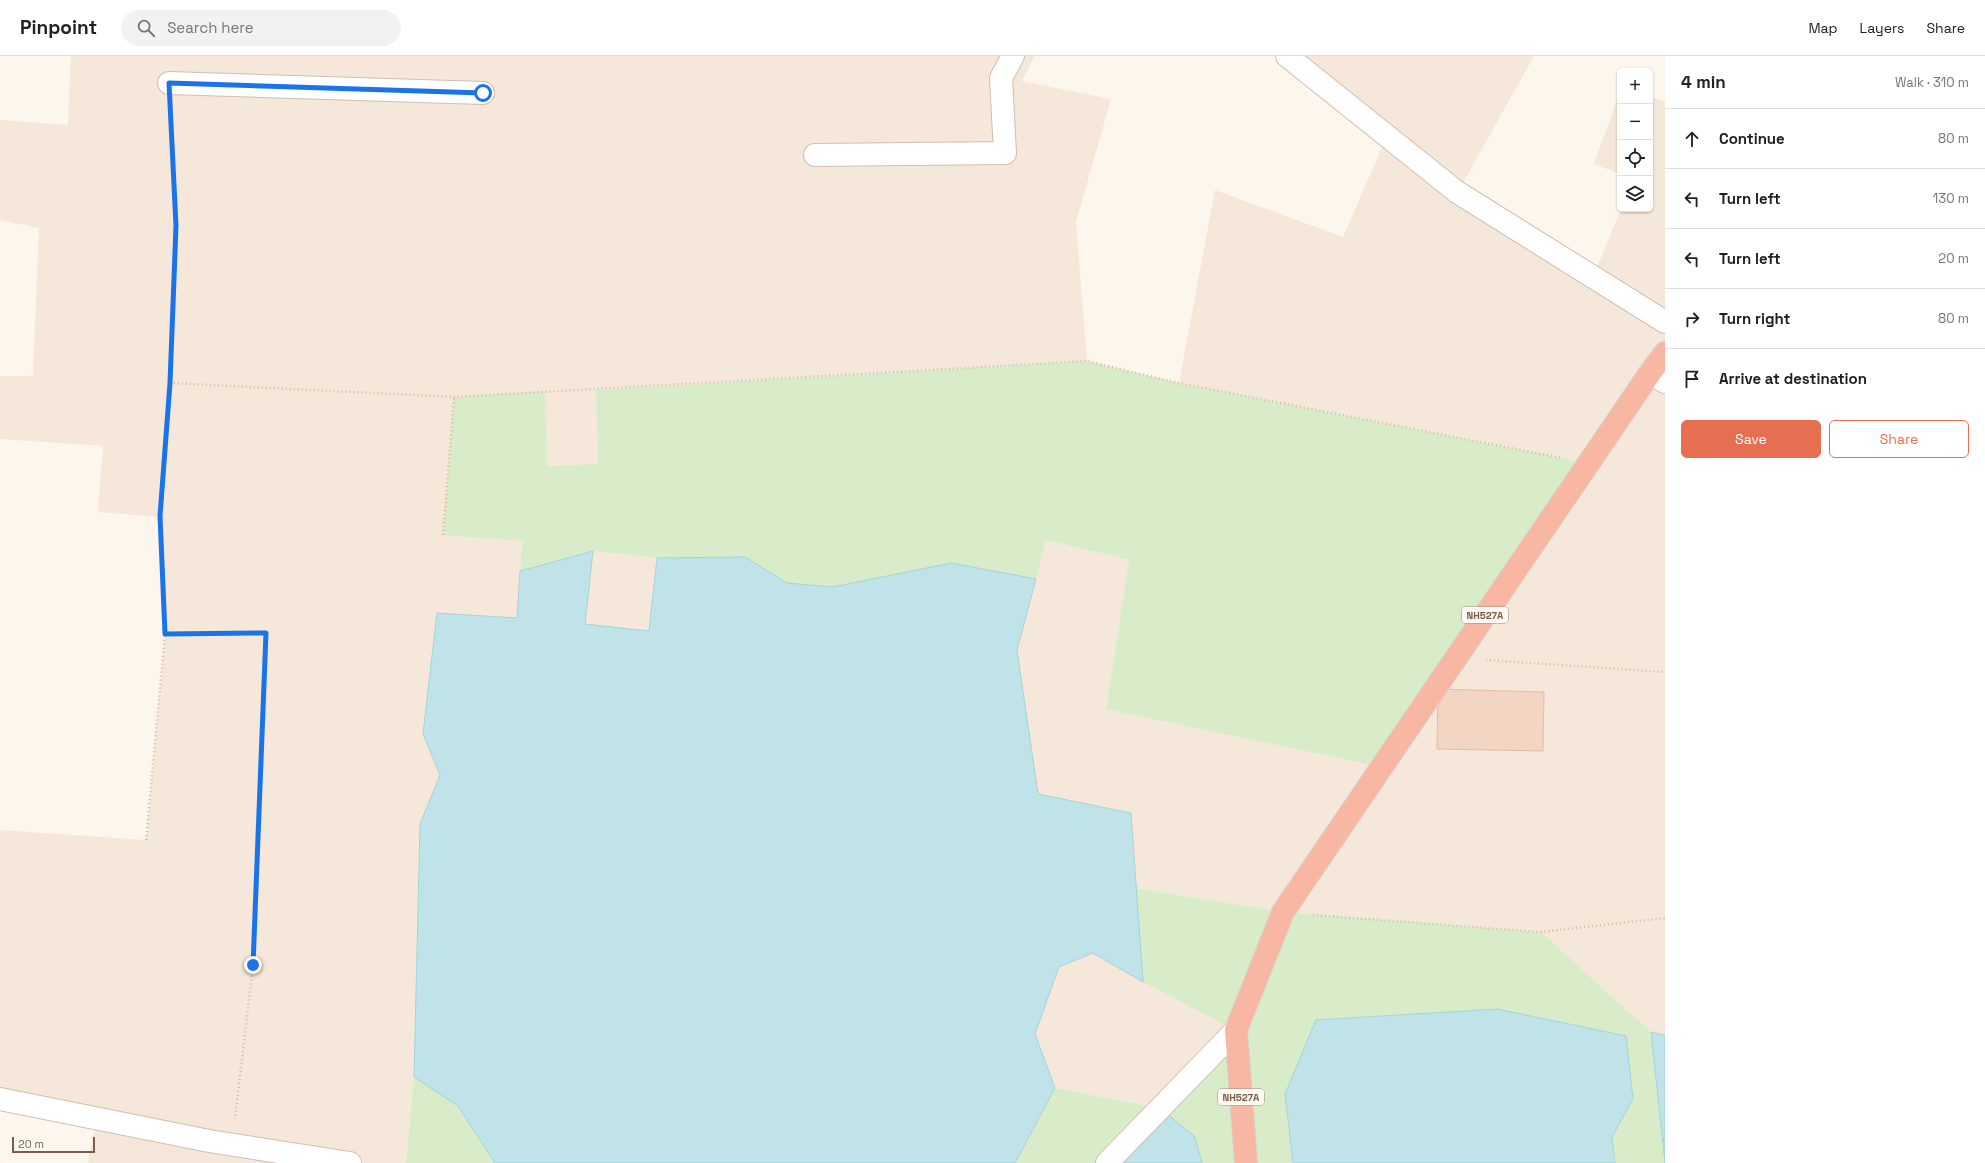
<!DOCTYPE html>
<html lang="en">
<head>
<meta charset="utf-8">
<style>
	:root { --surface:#fff; --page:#f2f2f2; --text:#202124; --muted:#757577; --line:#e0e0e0; --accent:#e76f51 }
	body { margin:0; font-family:"Space Grotesk",sans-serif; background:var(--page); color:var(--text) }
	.controls { position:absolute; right:12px; top:12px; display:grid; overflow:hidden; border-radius:6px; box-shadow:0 1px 3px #0004 }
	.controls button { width:36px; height:36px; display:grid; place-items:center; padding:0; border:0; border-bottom:1px solid var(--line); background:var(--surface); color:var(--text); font:20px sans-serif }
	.scale { position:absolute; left:12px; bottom:10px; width:83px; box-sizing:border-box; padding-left:4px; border:2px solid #7a5c4d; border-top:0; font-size:11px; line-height:14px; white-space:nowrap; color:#7a5c4d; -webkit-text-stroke:3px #fffaf3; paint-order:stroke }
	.stop { position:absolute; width:12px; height:12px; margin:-9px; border:3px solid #1a73e8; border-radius:50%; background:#fff }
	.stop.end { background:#1a73e8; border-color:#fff; box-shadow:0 1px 4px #0008 }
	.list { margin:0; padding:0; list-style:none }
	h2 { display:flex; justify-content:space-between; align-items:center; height:52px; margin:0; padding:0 16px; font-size:17px }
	h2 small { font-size:13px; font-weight:400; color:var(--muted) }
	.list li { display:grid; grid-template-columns:26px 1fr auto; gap:12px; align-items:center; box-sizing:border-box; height:60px; padding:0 16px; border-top:1px solid var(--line) }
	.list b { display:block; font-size:15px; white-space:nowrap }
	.list em { font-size:13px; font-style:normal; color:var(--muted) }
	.actions { display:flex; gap:8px; padding:12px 16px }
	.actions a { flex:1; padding:9px 0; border:1px solid var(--accent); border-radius:6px; text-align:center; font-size:14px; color:var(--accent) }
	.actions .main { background:var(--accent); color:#fff }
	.icon { flex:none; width:22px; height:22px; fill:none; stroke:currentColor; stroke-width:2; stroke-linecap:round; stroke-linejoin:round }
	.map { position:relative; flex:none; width:1665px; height:1107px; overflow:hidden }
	header { display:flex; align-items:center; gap:24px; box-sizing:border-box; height:56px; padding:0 20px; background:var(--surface); border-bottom:1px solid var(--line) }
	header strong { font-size:19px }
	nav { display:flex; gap:22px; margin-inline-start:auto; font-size:14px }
	.search { width:280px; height:36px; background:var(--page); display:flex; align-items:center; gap:10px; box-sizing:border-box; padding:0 14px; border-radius:22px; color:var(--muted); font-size:15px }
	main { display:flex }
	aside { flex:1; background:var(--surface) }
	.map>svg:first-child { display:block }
	.residential { fill:#f5e8da }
	.green { fill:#d8ecc9 }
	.water { fill:#bfe3e8; stroke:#a5d3da }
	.building { fill:#f3d5c3; stroke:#e6bba3 }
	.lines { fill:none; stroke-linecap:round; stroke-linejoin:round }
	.minor-casing { stroke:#d1beb0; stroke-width:24 }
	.highway-casing { stroke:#dad1cd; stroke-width:24 }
	.path { stroke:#d9b8a5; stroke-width:2.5; stroke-dasharray:1 3; stroke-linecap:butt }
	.minor { stroke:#fff; stroke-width:22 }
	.highway { stroke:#f7b7a3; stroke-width:22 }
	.route { stroke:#1a73e8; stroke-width:5 }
	.labels { text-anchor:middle; stroke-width:3.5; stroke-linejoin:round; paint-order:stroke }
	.shield { fill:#fffaf3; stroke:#a28b7f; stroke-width:1 }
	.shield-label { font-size:10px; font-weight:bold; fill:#7a5c4d }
</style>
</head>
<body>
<header>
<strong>Pinpoint</strong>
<div class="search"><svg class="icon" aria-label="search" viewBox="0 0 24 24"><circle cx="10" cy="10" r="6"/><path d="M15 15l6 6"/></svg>Search here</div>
<nav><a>Map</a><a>Layers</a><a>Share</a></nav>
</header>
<main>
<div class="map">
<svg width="1665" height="1107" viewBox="0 0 1665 1107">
	<rect width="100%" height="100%" fill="#fdf6ec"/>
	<g class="residential">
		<polygon points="71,0 1035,0 1022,25 1111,43 1076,166 1087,305 596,334 598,409 547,410 522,485 517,562 437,557 423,678 440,719 420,768 414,1021 406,1107 88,1107 96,1063 0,1043 0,774 146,784 165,578 160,461 98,456 103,390 0,383 0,320 33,320 39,172 0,164 0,64 68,69"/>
		<polygon points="1287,0 1534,0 1458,136 1593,221 1621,153 1650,153 1650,41 1665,45 1665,979 1651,976 1541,876 1283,856 1136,832 1131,757 1038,739 1017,594 1046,484 1129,504 1106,653 1588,407 1179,327 1215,134 1343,181 1387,80"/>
		<polygon points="1620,35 1620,118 1594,108"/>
		<polygon points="593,495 657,502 649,575 585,568"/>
		<polygon points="1093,897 1143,926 1236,974 1160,1052 1055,1032 1035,978 1059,911"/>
	</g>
	<g class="green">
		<polygon points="1087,305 1179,327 1588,407 1382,711 1106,653 1129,504 1046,484 1036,523 951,507 833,531 787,528 745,501 657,502 593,495 520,515 522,485 443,479 454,341 545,335 547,410 598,408 596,334"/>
		<polygon points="1136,832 1283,856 1541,876 1651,976 1665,1107 1615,1107 1612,1081 1633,1043 1285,1038 1293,1107 1202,1107 1195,1081 1107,1107 1015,1107 1055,1032 1160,1052 1235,974 1143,926"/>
		<polygon points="414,1021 458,1050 495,1107 406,1107"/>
	</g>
	<g class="water">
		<polygon points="593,495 585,568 649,575 657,502 745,501 787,527 833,531 951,507 1036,523 1017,594 1038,738 1131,757 1143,926 1093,897 1059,911 1035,978 1055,1032 1015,1107 495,1107 458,1050 414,1021 420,768 440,719 423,678 437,557 517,562 520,515"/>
		<polygon points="1497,953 1626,980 1633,1043 1612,1081 1615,1107 1293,1107 1285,1038 1316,964"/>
		<polygon points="1651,976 1665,979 1665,1107"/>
		<polygon points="1160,1052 1195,1081 1202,1107 1107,1107"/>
	</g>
	<polygon class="building" points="1438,633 1544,636 1543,695 1437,693"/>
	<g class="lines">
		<g class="minor-casing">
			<g id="minor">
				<polyline points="1287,0 1457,136 1665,266"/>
				<polyline points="169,27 483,37"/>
				<polyline points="815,99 1005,97 1001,22 1013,0"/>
				<polyline points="1650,317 1665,326"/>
				<polyline points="0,1043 209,1085 350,1107"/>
				<polyline points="1107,1107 1236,974"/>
			</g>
		</g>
		<g class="highway-casing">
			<polyline id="highway" points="1246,1107 1236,974 1283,856 1650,317 1665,297"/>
		</g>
		<g class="path">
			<polyline points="170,327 454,341 1087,305 1179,327 1562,402"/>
			<polyline points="443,479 454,341"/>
			<polyline points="165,578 266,577 253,909 235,1063"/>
			<polyline points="1486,604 1665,616"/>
			<polyline points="146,784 165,578 160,461 170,327 176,170 170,52"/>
			<polyline points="1313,859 1541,876 1665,862"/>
			<polyline points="1663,1084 1665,1084"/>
		</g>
		<use href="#minor" class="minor"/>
		<use href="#highway" class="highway"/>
	</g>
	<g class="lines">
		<polyline class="route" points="253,909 266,577 165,578 160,460 170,327 176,170 169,27 483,37"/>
	</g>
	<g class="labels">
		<g class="shield">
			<rect x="1462" y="551" width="46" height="16" rx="3"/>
			<rect x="1218" y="1033" width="46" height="16" rx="3"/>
		</g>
		<g class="shield-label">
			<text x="1485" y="563">NH527A</text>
			<text x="1241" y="1045">NH527A</text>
		</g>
	</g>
</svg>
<div class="controls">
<button>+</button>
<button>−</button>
<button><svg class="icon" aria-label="locate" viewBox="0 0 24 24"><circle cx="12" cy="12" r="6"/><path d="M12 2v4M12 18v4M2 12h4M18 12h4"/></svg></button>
<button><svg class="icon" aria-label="layers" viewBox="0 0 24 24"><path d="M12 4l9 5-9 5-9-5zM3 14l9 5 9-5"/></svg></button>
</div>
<div class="scale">20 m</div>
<div class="stop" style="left:483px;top:37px"></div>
<div class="stop end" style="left:253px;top:909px"></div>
</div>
<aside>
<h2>4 min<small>Walk · 310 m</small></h2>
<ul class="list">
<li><svg class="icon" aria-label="ahead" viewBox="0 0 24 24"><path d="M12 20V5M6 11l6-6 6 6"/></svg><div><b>Continue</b></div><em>80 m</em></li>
<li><svg class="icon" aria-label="left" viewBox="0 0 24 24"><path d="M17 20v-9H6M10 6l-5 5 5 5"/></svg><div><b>Turn left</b></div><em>130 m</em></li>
<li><svg class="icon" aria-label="left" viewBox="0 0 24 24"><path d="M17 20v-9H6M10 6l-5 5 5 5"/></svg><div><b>Turn left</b></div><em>20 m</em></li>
<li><svg class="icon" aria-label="right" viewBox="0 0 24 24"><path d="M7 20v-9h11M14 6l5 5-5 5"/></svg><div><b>Turn right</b></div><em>80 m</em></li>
<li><svg class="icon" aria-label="arrive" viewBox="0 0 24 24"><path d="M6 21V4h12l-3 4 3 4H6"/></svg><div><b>Arrive at destination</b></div></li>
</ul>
<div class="actions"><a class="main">Save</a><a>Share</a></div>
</aside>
</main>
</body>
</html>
